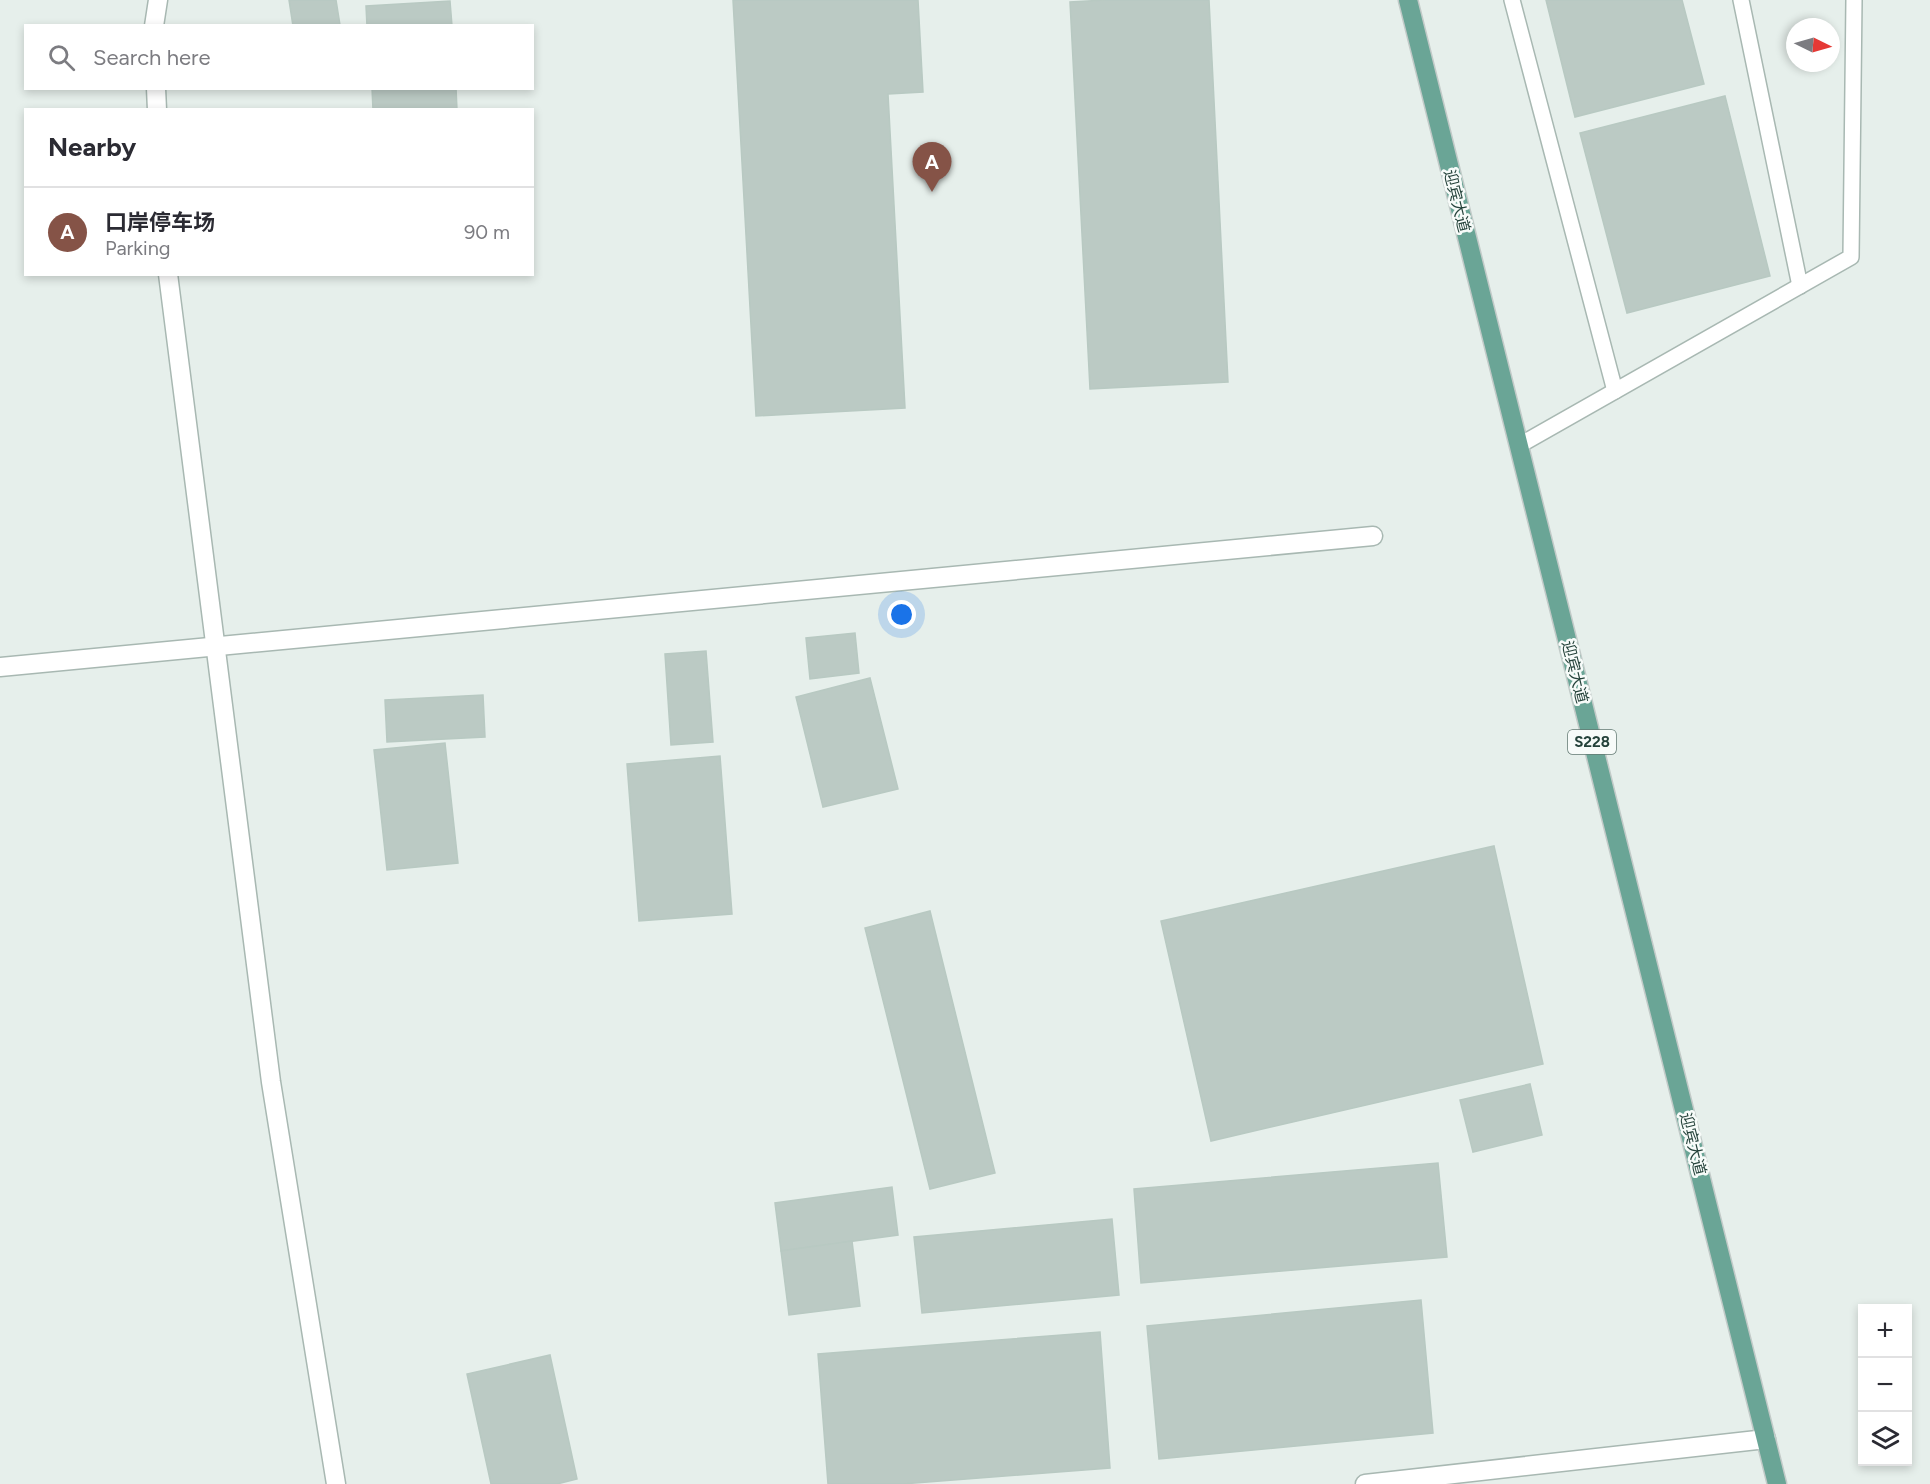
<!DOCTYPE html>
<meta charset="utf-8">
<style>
:root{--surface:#fff;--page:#f7f7f7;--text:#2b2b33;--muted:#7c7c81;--line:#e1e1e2;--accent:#855347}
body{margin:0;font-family:Figtree,"Noto Sans SC",sans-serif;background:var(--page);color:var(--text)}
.controls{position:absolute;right:18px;bottom:18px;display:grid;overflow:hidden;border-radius:0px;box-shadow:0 3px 9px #0003}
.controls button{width:54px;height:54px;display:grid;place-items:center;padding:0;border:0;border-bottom:2px solid var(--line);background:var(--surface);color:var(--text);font:30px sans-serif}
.compass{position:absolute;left:1786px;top:18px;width:54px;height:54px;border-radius:50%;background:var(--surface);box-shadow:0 3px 9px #0003;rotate:95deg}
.you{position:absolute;left:902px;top:615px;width:21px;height:21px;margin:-15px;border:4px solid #fff;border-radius:50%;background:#1a73e8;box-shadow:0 0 0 9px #1a73e833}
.badge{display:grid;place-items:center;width:39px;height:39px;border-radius:50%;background:var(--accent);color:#fff;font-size:20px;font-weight:700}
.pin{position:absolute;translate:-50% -50px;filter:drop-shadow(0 2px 3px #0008)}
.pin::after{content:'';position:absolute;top:32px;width:21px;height:18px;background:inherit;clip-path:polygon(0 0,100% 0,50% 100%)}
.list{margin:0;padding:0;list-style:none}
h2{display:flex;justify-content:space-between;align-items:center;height:78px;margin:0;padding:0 24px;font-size:26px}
h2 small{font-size:20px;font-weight:400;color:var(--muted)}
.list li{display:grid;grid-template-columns:39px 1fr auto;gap:18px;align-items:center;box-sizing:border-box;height:90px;padding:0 24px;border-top:2px solid var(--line)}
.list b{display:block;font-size:22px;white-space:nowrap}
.list p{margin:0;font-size:20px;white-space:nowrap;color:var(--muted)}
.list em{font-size:20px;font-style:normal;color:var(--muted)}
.icon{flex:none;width:33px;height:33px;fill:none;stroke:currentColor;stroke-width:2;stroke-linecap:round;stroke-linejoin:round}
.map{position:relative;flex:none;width:1930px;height:1484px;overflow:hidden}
.search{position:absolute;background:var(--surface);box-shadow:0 3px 9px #0003;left:24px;top:24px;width:510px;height:66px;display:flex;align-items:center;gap:15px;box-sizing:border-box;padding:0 21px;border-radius:0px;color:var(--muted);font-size:22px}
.panel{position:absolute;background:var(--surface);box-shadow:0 3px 9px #0003;left:24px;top:108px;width:510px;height:168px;border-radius:0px}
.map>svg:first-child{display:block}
</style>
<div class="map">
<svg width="1930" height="1484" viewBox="0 0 1930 1484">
<rect width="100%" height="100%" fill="#e6efeb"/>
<g fill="#bbcac4" stroke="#b8c9c2" stroke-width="1.5">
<path d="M289,0H336L340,25L293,26Z"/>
<path d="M733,0H918L923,92L888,94L905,408L756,416Z"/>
<path d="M1105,0H1209L1228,382L1090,389L1070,2Z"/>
<path d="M1546,0H1682L1704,84L1575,117Z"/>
<path d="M450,1L452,26H367L366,6Z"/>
<path d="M372,88H456L457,110H373Z"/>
<path d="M1725,96L1770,276L1627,313L1580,133Z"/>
<path d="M855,633L859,673L810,679L806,638Z"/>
<path d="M706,651L713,742L671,745L665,654Z"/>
<path d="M870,678L898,789L823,807L796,697Z"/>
<path d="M483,695L485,737L387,742L385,700Z"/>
<path d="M445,743L458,863L387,870L374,750Z"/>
<path d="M720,756L732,914L639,921L627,764Z"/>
<path d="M1494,846L1543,1064L1211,1141L1161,921Z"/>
<path d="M930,911L995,1173L930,1189L865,928Z"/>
<path d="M1530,1084L1542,1135L1473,1152L1460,1100Z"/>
<path d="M1438,1163L1447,1257L1141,1283L1134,1189Z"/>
<path d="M892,1187L898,1235L781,1251L775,1203Z"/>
<path d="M1112,1219L1119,1295L922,1313L914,1237Z"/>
<path d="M852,1241L860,1306L789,1315L781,1251Z"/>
<path d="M1421,1300L1433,1433L1159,1459L1147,1326Z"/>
<path d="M1100,1332L1110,1468L902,1484H828L818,1354Z"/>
<path d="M550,1355L577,1479L557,1484H491L467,1374Z"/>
</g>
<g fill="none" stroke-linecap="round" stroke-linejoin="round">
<defs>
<g id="service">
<path d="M1512,0L1615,391"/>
<path d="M1741,0L1800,286"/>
<path d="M1518,446L1851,257L1854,0"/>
</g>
<g id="minor">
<path d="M0,667L1373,536"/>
<path d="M1365,1484L1766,1439"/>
</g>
<g id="tertiary">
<path d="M154,26L158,0"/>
<path d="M156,88L157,110"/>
<path d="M168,274L271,1082L336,1484"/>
</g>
<path id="primary" d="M1408,0L1777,1484"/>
</defs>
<use href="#service" stroke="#a8b8b2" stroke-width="18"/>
<use href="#minor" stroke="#a8b8b2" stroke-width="21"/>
<use href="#tertiary" stroke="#a8b8b2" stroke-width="21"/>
<use href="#primary" stroke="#c2cac8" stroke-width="21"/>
<use href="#service" stroke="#fff" stroke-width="15"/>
<use href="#minor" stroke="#fff" stroke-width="18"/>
<use href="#tertiary" stroke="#fff" stroke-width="18"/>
<use href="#primary" stroke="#6aa596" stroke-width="18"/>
</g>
<g text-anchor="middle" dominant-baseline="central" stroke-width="5" stroke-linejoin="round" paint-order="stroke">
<rect fill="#f7fbf9" stroke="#637a73" stroke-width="1.5" x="1568" y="730" width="48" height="24" rx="4.5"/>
<g font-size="15" font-weight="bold" fill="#24423a">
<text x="1592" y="742">S228</text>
</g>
<g font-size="16" fill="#24423a" stroke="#f7fbf9">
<text transform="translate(1457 201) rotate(76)">迎宾大道</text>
<text transform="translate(1575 672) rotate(76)">迎宾大道</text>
<text transform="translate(1693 1144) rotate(76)">迎宾大道</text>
</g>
</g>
</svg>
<div class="controls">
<button>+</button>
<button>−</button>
<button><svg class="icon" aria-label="layers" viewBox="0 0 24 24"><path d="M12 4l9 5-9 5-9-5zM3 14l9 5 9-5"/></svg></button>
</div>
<svg class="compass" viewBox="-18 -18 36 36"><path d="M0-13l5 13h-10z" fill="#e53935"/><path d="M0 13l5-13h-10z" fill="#7c7c81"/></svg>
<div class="you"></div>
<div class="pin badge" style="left:932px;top:192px">A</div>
<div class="search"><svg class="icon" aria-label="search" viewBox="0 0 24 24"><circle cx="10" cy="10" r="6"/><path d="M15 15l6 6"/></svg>Search here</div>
<section class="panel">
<h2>Nearby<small></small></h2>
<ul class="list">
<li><span class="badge">A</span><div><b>口岸停车场</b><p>Parking</p></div><em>90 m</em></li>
</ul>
</section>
</div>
